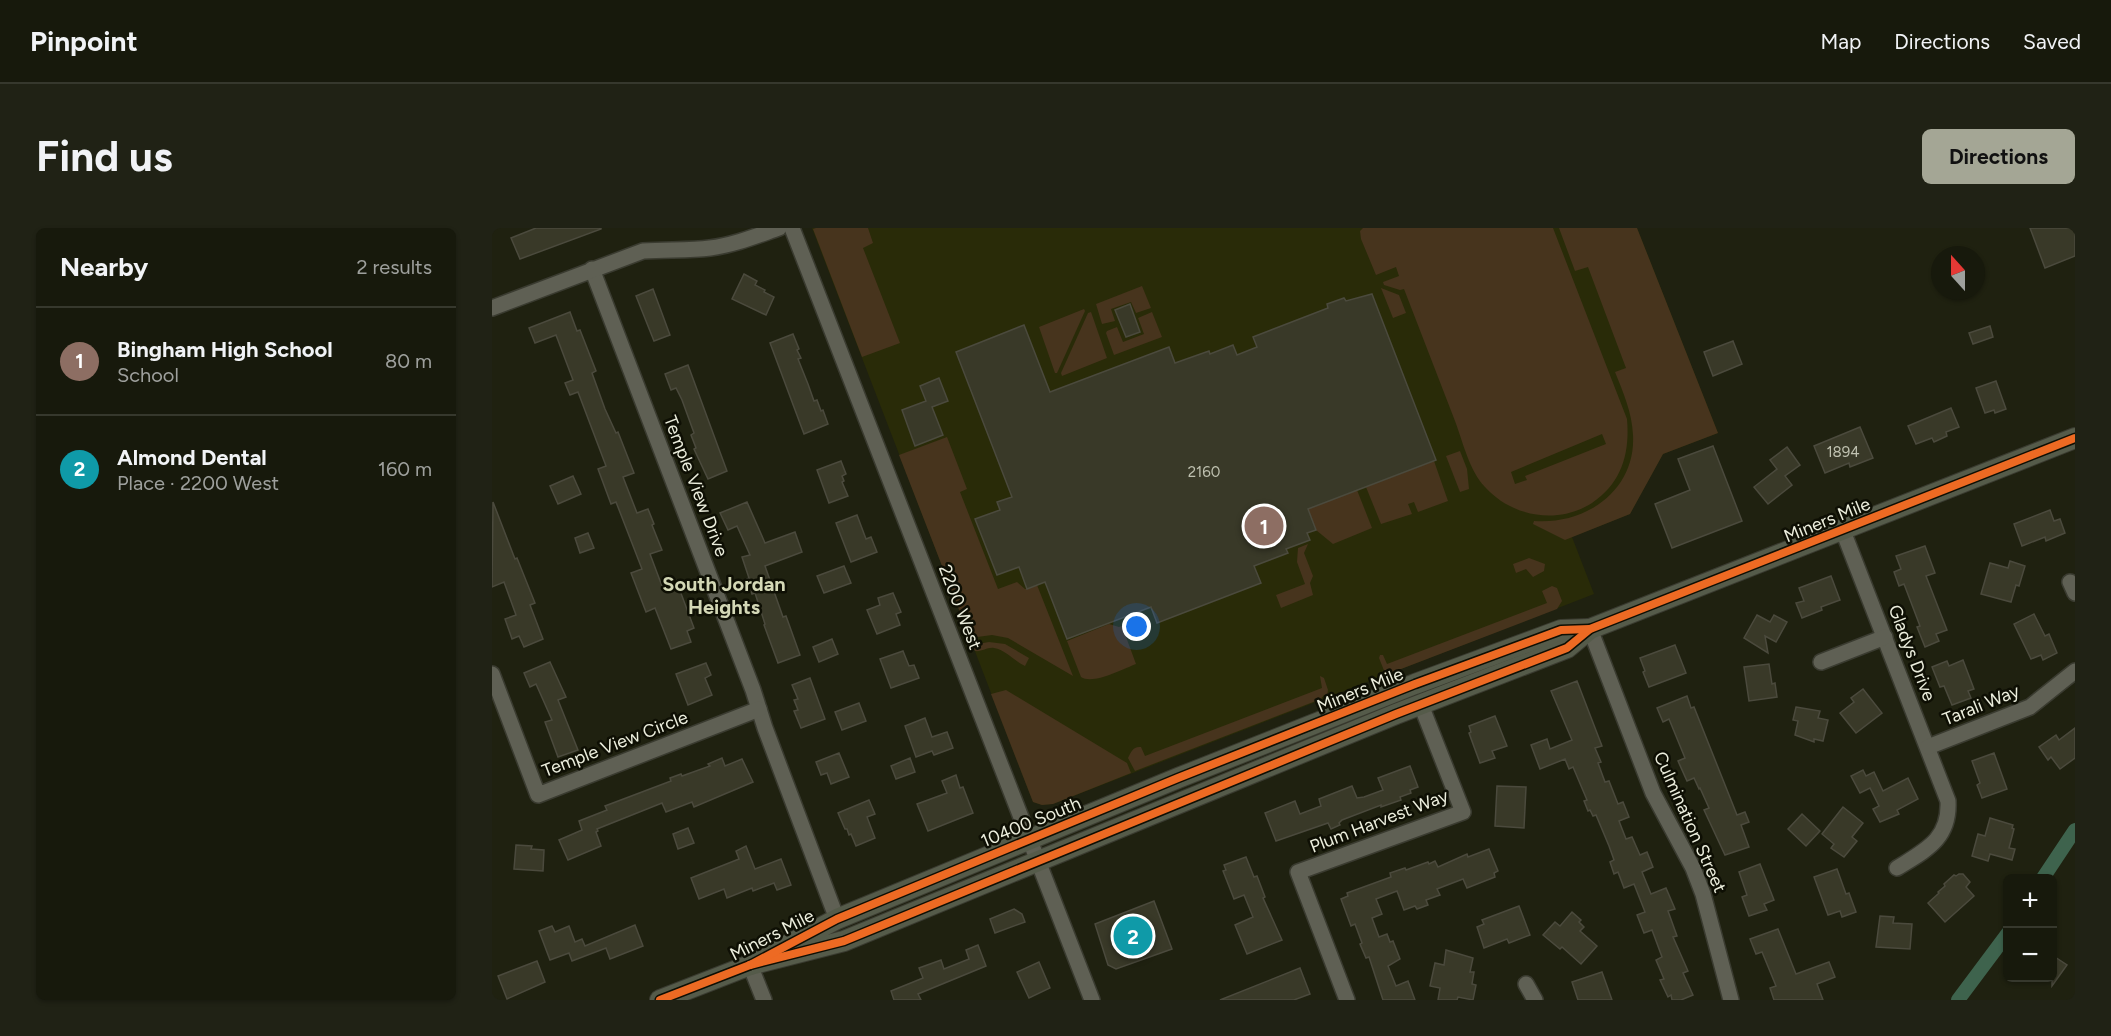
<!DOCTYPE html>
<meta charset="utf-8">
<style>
:root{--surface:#17190c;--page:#202215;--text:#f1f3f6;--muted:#9ea09d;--line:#36382d;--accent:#a4a695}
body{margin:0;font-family:Figtree,sans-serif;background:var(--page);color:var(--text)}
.controls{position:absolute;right:18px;bottom:18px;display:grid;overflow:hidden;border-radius:9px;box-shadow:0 2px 4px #0004}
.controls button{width:54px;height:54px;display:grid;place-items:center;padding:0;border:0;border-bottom:2px solid var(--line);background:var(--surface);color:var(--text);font:30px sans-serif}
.compass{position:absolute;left:1439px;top:18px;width:54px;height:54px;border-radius:50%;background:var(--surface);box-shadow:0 2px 4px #0004;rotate:339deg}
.you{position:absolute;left:645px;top:399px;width:21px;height:21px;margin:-15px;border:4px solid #fff;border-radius:50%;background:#1a73e8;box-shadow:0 0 0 9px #1a73e833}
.badge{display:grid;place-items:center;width:39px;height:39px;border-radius:50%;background:var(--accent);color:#fff;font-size:20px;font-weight:700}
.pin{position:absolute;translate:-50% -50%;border:3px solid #fff;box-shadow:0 2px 6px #0006}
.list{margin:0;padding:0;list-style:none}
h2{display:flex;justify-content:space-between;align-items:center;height:78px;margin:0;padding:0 24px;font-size:26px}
h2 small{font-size:20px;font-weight:400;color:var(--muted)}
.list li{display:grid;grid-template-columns:39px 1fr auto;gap:18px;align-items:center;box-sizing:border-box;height:108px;padding:0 24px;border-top:2px solid var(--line)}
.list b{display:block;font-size:22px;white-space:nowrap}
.list p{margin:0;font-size:20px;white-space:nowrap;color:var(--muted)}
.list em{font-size:20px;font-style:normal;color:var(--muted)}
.map{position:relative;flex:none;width:1583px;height:772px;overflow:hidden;border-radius:9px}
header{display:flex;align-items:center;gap:36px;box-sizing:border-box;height:84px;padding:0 30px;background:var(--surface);border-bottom:2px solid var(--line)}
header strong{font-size:28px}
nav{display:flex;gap:33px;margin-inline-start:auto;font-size:21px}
.intro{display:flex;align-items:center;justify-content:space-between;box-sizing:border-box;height:144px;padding:0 36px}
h1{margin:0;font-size:42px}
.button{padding:15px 27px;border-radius:9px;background:var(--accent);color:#111;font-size:21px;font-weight:700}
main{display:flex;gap:36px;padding:0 36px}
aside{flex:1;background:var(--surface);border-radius:9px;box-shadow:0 2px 4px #0004}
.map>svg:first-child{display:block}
</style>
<header>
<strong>Pinpoint</strong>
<nav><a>Map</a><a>Directions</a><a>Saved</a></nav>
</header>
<div class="intro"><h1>Find us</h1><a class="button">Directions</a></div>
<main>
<aside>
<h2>Nearby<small>2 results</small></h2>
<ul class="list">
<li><span class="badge" style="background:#8d6e63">1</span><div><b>Bingham High School</b><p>School</p></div><em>80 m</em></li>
<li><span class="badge" style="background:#0f9aa8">2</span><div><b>Almond Dental</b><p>Place · 2200 West</p></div><em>160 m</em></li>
</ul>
</aside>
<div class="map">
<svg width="1583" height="772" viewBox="0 0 1583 772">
<rect width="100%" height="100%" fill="#1f2110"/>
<path fill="#292b08" d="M320,0H1145L1226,205L1171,226L1138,286L1080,309L1102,366L561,576L550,577L541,574Z"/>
<g fill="#47341d" fill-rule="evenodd">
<path d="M324,0H376L381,15L371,20L408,115L370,129L321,1Z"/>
<path d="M871,0H1061L1135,191C1138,225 1130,255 1100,275C1066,297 1020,289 993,259C977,242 971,214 963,193C946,149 929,105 912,61L908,62L892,57L891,54L907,48L904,39L884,47L869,11L868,3ZM1110,206L1114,216L1033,248L1035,252L1023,256L1019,244Z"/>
<path d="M1067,0H1145L1226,205L1171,226L1138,286L1073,312L1041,296L1042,293C1094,297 1144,262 1141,207C1140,184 1131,164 1123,144L1134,140L1096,39L1083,43Z"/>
<path d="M650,58L659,80L644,85L639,74L619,81L623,93L610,96L604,76Z"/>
<path d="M889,60L907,67L914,85L901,90Z"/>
<path d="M592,81L593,83L565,145H563L547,99Z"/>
<path d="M599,84L615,130L570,148L569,145L596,85Z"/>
<path d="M660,84L670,109L622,127L614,105L615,103L625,99L631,114L652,106L646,90Z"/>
<path d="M455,209L475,261L468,264L506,361L525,354L533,361L545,357L581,448L516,410L500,407L478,410L407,227Z"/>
<path d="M968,223L975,241L977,261L968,264L954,228Z"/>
<path d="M942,233L956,273L926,284L922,274L916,276L920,286L889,296L874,259Z"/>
<path d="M865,262L880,300L841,316L824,302L816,281Z"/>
<path d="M816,316L812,325L821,348L818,355L821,367L789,380L784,367L813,356L805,334L806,320Z"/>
<path d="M1037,330L1053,336L1052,343L1041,349L1034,341L1024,345L1021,336Z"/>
<path d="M1060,358L1065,360L1070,373L1065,381L896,446L893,445L887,430L888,427H891L895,436L1055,375L1050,363Z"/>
<path d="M617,396L627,399L630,398L644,436C631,441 601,457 589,449L575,413Z"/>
<path d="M497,414L513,416L537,430L533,438C522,433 514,422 502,420C495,419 490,424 483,423L480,417Z"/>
<path d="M828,448L832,450L836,462L835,468L832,467L829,471L643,543L636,530C639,524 641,518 649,519L653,528L830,460Z"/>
<path d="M514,462L635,535L639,545L561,576L550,577L541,574L499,466Z"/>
</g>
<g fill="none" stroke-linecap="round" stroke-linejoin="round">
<g stroke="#3e634d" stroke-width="14">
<path d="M1551,650L1583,602"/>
<path d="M1466,772L1516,705"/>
</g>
</g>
<g fill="#393928" stroke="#4b4a3d" stroke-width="1.5">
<path d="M44,0H109V1L28,31L19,10Z"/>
<path d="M1538,0H1583V28L1553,40Z"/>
<path d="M252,46L265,53L263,57L273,62L272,64L282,69L274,87L240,71Z"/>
<path d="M161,61L178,107L162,113L144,68Z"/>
<path d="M880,66L944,232L816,281L824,302L815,305L818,312L794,321L796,325L762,338L769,355L665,395L659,379L575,411L553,354L535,361L527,339L505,347L483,291L508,282L505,274L520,269L464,124L532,97L558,164L677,119L683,135L717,123L718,126L741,117L745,127L765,119L761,109L836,80L835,76L852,70L854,73Z"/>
<path d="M638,76L648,104L634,109L623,82Z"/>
<path d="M78,84L85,103L88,102L104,143L100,145L113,181L124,205L126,204L142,245L131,249L145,285L156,281L162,296L160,297L170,322L158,326L170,358L184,352L202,400L195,403L199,414L179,421L163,380L154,384L139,345L150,341L124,274L119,276L106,241L114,238L86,164L78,167L73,155L81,152L64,107L43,115L37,100Z"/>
<path d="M1498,98L1501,109L1481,116L1477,105Z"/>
<path d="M301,106L307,121L305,122L309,130L306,131L316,156L322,173L325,172L329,183L331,182L336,196L312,206L278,115Z"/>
<path d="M1241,113L1250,136L1221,148L1212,124Z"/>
<path d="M196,137L235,243L216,251L202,221L204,220L199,207L202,205L190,172L184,160L179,162L173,146Z"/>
<path d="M447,150L456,173L440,179L451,207L423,218L410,182L434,173L428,158Z"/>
<path d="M1504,153L1514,181L1503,185L1502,182L1493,185L1484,160Z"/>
<path d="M1459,180L1467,199L1454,204L1455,208L1442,214L1440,210L1424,216L1416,198Z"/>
<path d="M1368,199L1381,230L1358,239L1357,235L1333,245L1322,218Z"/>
<path d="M1221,218L1250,293L1180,320L1163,276L1198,262L1186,231Z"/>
<path d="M1295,219L1308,237L1293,248L1300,257L1276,276L1262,259L1285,241L1278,232Z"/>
<path d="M349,233L354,246L350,248L352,253L350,254L356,268L337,275L325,242Z"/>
<path d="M81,248L89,266L66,276L58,258Z"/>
<path d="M1,274L23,331L25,330L43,375L38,377L51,411L32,419L27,408L20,411L13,391L24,387L12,354L0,359Z"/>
<path d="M255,274L273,315L303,304L310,324L273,338L291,389L294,388L308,427L286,435L272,397L273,396L263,365L260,366L255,351L257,350L250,329L258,327L245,298L236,302L228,285Z"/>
<path d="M1558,282L1562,293L1568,291L1573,305L1554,313L1553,309L1530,318L1522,296Z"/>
<path d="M365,287L374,311L379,309L385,324L359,334L344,295Z"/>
<path d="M96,305L102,320L88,325L83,310Z"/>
<path d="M1433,318L1443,345L1434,348L1455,402L1444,406L1447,413L1433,419L1425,399L1428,398L1412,356L1407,358L1402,344L1409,341L1404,328Z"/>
<path d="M1518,333L1533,338L1527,358L1524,357L1519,374L1489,366L1498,335L1516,340Z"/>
<path d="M352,338L359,355L332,365L325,348Z"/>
<path d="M1339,348L1348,372L1329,379L1330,382L1310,390L1304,375L1312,373L1307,360Z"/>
<path d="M401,365L409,384L404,386L408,397L385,406L375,382L388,377L386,370Z"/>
<path d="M1542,386L1553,408L1557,406L1565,425L1551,432L1549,427L1539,431L1522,396Z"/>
<path d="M1265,387L1278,394L1282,387L1295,394L1284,414L1273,408L1276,425L1252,410Z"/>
<path d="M340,411L346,426L327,434L321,419Z"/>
<path d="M1183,417L1194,445L1157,459L1151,444L1153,443L1148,430Z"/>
<path d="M411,423L417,438L422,437L427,450L399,460L388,431Z"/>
<path d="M1471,432L1482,461L1476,463L1479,470L1460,477L1452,458L1448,459L1440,439L1455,433L1457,438Z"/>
<path d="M58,434L74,469L66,472L86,522L66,529L53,494L60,492L44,456L38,459L32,445Z"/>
<path d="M214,435L219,447L213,450L220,467L196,477L184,446Z"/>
<path d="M1277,436L1280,456L1283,455L1285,469L1257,473L1252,439Z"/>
<path d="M318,450L333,491L309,500L302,483L306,482L302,472L306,471L300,457Z"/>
<path d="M1085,453L1110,518L1103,520L1109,534L1106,535L1113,554L1117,553L1126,576L1131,574L1137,589L1127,593L1134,611L1140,609L1148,627L1155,624L1161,639L1150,644L1159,666L1174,660L1183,681L1176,683L1185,708L1181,709L1196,743L1191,745L1201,767L1189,772H1180L1179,767L1176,769L1168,752L1172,751L1164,732L1170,729L1160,702L1152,705L1145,687L1153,684L1142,656L1132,660L1126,644L1122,646L1118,634L1122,632L1117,618L1104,587L1101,588L1098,582L1096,583L1092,573L1095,572L1081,539L1077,541L1073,531L1048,541L1039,517L1055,511L1058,521L1080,512L1059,463Z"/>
<path d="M1371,461L1390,485L1364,505L1348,485L1362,474L1359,470Z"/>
<path d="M1195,468L1199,480L1202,479L1245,587L1253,584L1257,594L1249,597L1257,619L1233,627L1212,582L1217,580L1208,560L1207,561L1202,550L1195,553L1186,533L1193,530L1177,491L1171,494L1165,480Z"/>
<path d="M367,475L374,493L350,502L343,484Z"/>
<path d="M1304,479L1328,483L1326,490L1336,492L1331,513L1322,511V514L1303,507L1306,493L1301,492Z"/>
<path d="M1003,488L1015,518L1000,523L1003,530L988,535L977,505L979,504L977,498Z"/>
<path d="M433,490L440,509L455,504L461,520L442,527L440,523L424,529L413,498Z"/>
<path d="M1583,500V530L1568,541L1559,529L1556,532L1547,519L1564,507L1567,512Z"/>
<path d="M347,525L357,549L339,556L335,545L329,547L324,534Z"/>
<path d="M1502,525L1515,561L1490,570L1485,557L1488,555L1480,533Z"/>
<path d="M230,530L233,538L250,531L261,554L202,579L200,574L174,584L170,575L105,601L106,603L104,604L109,618L76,632L67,612L90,602L87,593L115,582L113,578L179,553L178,550L189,546L190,548L218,538L216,536Z"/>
<path d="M418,530L423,544L404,551L399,538Z"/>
<path d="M918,538L926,559L918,562L919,565L908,569L909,572L889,579V577L850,592L847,595L848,597L839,601L836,595L784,613L773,585L803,573L808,586L829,578L827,571L860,558L865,570L872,569L891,562L886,550Z"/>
<path d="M1371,542L1374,548L1382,544L1391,563L1416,550L1426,571L1405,582L1407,586L1388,594L1381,581L1387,578L1378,560L1368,565L1359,548Z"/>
<path d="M464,547L468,560L471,559L481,585L436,603L425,576L455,565L450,553Z"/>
<path d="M1005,558L1034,559L1032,600L1003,598Z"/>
<path d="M377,572L383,586L375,589L383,610L364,618L359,606L357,607L355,601H353L346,585Z"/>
<path d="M1351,579L1371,595L1360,609L1365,613L1352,629L1339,620L1342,616L1330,606Z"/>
<path d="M1310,586L1328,603L1314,618L1296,601Z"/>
<path d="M1498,590L1521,597L1520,600L1522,601L1517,620L1523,621L1520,632L1498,626L1496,633L1480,628L1486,606L1493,608Z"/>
<path d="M196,600L202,615L186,621L181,606Z"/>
<path d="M24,617L40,618L39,621L52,622L51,643L22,641Z"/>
<path d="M254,618L263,641L289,631L299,657L285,662L282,655L261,663L260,660L235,670L232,661L207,671L199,650L247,631L244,623Z"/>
<path d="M997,621L1006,643L1002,645L1003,649L975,660L971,651L945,661L948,667L934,672L936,677L925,681L923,678L912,682L905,663L884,671L890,686L880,690L887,709L895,706L898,714L901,713L908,731L896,738L904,758L916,753L923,772H891L877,729L874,730L868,716L870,715L863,696L859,698L849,671L856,668L855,665L899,649L898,645L913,640L914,642L936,634L937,636L943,633L946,639L975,626L976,629Z"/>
<path d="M754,629L762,649L765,648L773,669L771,670L790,712L755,726L743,697L761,689L752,667L742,671L731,643L734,642L732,637Z"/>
<path d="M1268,636L1282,672L1272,676L1275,682L1257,688L1250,669L1255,667L1247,644Z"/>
<path d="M1345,641L1354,666L1357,665L1364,684L1350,689L1348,683L1336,687L1322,649Z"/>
<path d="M1467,646H1471L1478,654L1474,659L1482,668L1453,694L1436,675L1447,665L1446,664L1453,658L1452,656L1462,647L1464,648Z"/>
<path d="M662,673L680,721L624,741L616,737L603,696Z"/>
<path d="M1027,678L1038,707L1017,715L1015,711L992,720L985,699L992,696L990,692Z"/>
<path d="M522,681L530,686L533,694L503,705L498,691Z"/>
<path d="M1080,684L1089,692L1087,694L1092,699L1088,703L1105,718L1089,736L1070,719L1068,721L1051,707L1063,694L1068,698Z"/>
<path d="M1388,688L1402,689L1401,695L1420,696L1418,721L1384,719Z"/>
<path d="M143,697L151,718L118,731L114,720L80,733L77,725L58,732L47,703L60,698L63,704L77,698L83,714L90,711L93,718Z"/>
<path d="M1286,701L1304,746L1337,734L1343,749L1325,756L1331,772H1282L1278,760L1284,758L1270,724L1264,726L1258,711Z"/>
<path d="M486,717L494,738L426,766L429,772H402L399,763L431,750L427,740L449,732L452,741L477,731L474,722Z"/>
<path d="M954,722L981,730L978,744H982L980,756L984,757L981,772L966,769L965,772H946L948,760L938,758L943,735L952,737Z"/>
<path d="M1560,727L1575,737L1560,758Z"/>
<path d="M45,733L53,754L15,771L6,748Z"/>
<path d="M547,734L558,760L537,770L525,744Z"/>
<path d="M808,740L818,766L802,772H728Z"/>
<path d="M1110,744L1120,772H1086L1080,754Z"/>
</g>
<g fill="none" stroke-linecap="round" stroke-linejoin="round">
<defs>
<g id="minor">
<path d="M300,0L600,772"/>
<path d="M100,41L261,462L273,500L345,691"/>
<path d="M0,80L151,23C173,21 196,23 218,20C242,17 264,8 287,0"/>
<path d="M1351,303L1456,573C1458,611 1434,622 1405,640"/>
<path d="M1578,354L1583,365"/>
<path d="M1098,401L1161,565L1201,640L1211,666L1239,772"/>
<path d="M1329,434L1393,409"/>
<path d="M0,446L46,567L267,481"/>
<path d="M1436,519L1538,479L1583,443"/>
<path d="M258,737L272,772"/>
<path d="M1034,756L1043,772"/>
<path d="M855,772L806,644L971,584L929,477"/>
</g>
<g id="major">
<path d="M258,737L352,713L904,486L1075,420L1098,401L1583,210"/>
<path d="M168,772L258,737L345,691L686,550L923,456L1069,402L1098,401"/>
</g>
</defs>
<use href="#minor" stroke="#3a3b30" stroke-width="18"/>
<use href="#major" stroke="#3a3b30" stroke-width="22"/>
<use href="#minor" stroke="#5f6054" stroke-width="15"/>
<use href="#major" stroke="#555b4a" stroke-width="20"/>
<defs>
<g id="cycleway">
<path d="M258,737L352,713L904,486L1075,420L1098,401L1583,210"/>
<path d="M168,772L258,737L345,691L686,550L923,456L1069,402L1098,401"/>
</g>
</defs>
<use href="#cycleway" stroke="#0e0f04" stroke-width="11"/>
<use href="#cycleway" stroke="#ed6a23" stroke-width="8"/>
</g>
<g text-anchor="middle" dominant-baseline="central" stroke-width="5" stroke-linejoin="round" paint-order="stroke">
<g font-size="15" fill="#bfc1b0">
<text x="1351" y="224">1894</text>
<text x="712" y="244">2160</text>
</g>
<g font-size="18" fill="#eceedd" stroke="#0e0f04">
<text transform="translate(204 258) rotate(69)">Temple View Drive</text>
<text transform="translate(1335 292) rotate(-22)">Miners Mile</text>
<text transform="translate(468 379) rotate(69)">2200 West</text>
<text transform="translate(1420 425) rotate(69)">Gladys Drive</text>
<text transform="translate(868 462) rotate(-22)">Miners Mile</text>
<text transform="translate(1489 477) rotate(-22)">Tarali Way</text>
<text transform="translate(123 516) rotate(-21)">Temple View Circle</text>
<text transform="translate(887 593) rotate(-21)">Plum Harvest Way</text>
<text transform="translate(539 594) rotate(-22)">10400 South</text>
<text transform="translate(1198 594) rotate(66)">Culmination Street</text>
<text transform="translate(280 707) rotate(-27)">Miners Mile</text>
</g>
<g font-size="20" font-weight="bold" fill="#d4d8b6" stroke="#0e0f04">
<text x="232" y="356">South Jordan<tspan x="232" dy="23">Heights</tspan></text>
</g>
</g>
</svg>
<div class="controls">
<button>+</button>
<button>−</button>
</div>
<svg class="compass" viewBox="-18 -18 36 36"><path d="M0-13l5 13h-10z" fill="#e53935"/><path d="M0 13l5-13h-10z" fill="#9ea09d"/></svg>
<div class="you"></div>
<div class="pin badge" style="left:772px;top:298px;background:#8d6e63">1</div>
<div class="pin badge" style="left:641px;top:708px;background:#0f9aa8">2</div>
</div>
</main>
